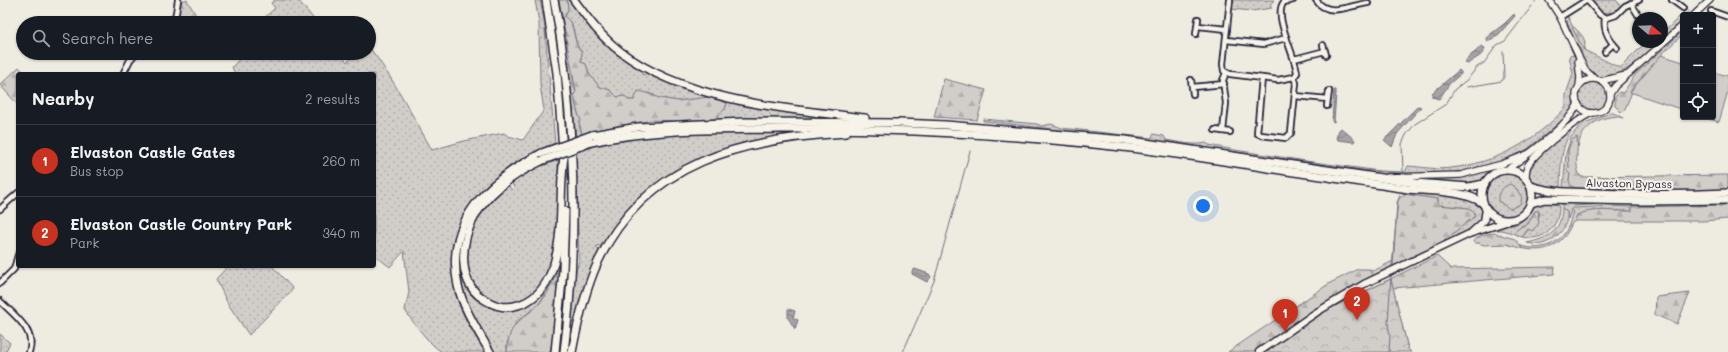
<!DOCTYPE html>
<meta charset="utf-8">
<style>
:root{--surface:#171b24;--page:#20242c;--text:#f1f3f6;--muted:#9ea1a6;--line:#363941;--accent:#c8321e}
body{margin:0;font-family:Mali,sans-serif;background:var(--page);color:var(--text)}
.controls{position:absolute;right:12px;top:12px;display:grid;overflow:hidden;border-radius:4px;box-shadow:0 1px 3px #0004}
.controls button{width:36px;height:36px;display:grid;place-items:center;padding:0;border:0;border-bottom:1px solid var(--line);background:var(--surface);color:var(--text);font:20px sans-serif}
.compass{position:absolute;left:1632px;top:12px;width:36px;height:36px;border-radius:50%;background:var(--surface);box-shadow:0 1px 3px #0004;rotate:109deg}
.you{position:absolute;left:1203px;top:206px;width:14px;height:14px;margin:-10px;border:3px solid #fff;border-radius:50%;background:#1a73e8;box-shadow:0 0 0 6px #1a73e833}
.badge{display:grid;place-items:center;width:26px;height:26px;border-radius:50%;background:var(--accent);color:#fff;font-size:13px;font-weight:700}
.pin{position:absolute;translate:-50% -33px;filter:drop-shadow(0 1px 2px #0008)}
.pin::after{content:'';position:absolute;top:21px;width:14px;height:12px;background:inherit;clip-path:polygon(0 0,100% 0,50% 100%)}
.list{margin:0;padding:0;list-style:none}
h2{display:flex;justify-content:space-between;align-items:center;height:52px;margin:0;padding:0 16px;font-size:17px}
h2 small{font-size:13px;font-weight:400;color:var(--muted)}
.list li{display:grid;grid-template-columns:26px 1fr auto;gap:12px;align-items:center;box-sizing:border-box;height:72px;padding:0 16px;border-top:1px solid var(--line)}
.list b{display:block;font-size:15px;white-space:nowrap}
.list p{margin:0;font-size:13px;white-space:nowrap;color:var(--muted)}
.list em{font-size:13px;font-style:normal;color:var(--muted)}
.icon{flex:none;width:22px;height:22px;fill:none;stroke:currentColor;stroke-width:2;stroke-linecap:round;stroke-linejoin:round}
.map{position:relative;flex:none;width:1728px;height:352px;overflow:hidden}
.search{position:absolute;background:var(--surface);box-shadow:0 1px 3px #0004;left:16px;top:16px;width:360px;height:44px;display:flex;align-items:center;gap:10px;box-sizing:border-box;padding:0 14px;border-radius:22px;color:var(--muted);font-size:15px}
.panel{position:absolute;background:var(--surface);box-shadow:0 1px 3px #0004;left:16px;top:72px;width:360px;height:196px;border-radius:4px}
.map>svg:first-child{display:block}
</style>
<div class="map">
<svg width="1728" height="352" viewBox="0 0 1728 352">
<defs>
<pattern id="grass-dots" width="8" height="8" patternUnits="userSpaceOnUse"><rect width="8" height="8" fill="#d1cdc9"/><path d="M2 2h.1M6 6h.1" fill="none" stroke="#b3b0ae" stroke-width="1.8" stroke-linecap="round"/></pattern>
<pattern id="forest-firs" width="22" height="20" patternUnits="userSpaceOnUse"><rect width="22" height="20" fill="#d1cdc9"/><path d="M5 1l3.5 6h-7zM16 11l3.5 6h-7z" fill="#b3b0ae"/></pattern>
<pattern id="park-crowns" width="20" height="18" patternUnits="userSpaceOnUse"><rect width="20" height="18" fill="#d1cdc9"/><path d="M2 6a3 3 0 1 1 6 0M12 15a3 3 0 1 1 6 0" fill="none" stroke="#b3b0ae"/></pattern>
<pattern id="water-waves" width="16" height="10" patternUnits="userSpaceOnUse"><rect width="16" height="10" fill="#a6a3a6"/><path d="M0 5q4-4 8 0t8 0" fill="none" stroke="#878488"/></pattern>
</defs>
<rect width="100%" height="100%" fill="#eeebe1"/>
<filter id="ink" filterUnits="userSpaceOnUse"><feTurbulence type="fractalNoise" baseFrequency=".025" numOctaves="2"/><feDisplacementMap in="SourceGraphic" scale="8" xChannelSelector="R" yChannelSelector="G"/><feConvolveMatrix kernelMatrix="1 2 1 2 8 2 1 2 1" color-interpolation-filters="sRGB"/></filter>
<g filter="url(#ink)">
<g fill="url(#grass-dots)" stroke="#7a7882">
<path d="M275,0H298L317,23H263L261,21L275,8L271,3Z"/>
<path d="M535,0H540L544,20L555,143C503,164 450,202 452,265C452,278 454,291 459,304C465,321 475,336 485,352C472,352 456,352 443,352C434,350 410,319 405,310L409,292L404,251L390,267L374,255V74H235L232,67L245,53H340L347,62L357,53H369V47C394,79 412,115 432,150L464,141L504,133L508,136L523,140L544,110L540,85L539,23Z"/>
<path d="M567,0H571L581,13L643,69L642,74L644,75L647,72L677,85L839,119H714L725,109L727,103L686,100L678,101L659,98L649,93L636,95L634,100H628L625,96L617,97L610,90L600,87L589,74L586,64L581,62L572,24L565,17L568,9Z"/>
<path d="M1233,0H1274L1270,5L1272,8L1252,11L1232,9Z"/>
<path d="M1591,0H1616L1621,6L1613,12L1603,13L1597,8Z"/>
<path d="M1687,9L1689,12L1687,15H1683V22L1662,41V34Z"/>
<path d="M1568,17L1584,50L1620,68L1646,42H1661C1647,54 1611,89 1592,74C1585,69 1583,61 1580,53L1582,52L1580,48H1578L1567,23Z"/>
<path d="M1575,55L1578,65L1579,81L1574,92L1573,107L1567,116L1529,148L1512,158L1467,172L1447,175L1405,174L1362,170L1165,142L983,121V119L1037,124L1042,126L1051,124L1062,128L1152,138L1153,134L1164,136L1166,140C1177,142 1196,146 1206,143L1209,145L1235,150L1313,162L1380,171L1405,172L1408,166C1422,167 1438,170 1451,168C1496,163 1536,141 1566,107V94L1573,74L1569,56Z"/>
<path d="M568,60C576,68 570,83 576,92L574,94L577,110L581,121L579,126L582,134L576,138Z"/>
<circle cx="1593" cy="96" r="14"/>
<path d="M1611,112L1623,118C1609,113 1590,122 1582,135C1580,138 1579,143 1578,147L1577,138L1568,150L1570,174L1569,181L1576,188L1633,189L1671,193L1599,191L1563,188L1566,153L1571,137L1581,124L1598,118Z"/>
<path d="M1574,127C1560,146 1561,165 1560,188L1535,184L1529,175C1532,157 1561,138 1574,127Z"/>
<path d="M821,131L747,143L719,151L687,165L677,171L620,221L602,246H597L596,248L600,251C584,281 577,314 569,347H568L575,275L579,261L575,152L591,148L590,145L605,141L676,133Z"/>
<path d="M558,160C558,192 562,249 547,277C529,309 487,314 470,279C461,261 467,236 476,220C483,206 495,196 505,185L509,186L512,190L514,188L511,181L541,164L543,166Z"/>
<path d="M1517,160L1512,163L1495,169L1482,180L1473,183L1425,181V179L1461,177Z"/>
<circle cx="1507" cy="195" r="22"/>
<path d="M1401,192L1460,197L1472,200L1483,210L1482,219L1474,227L1437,246L1475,216L1469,208L1438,205V199L1404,194Z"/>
<path d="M1541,202L1551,203L1552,204L1559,205C1560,227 1544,242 1522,237L1538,219L1540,213L1535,211L1528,224L1523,225L1513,233L1501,230H1488L1508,224L1510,226C1514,224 1519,224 1522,221C1529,215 1532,206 1541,202Z"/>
<path d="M1569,203L1605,204L1575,206L1572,208L1568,219L1567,212L1562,208V204Z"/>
<path d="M1611,206L1632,207V211C1614,212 1595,207 1577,215L1575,221L1572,223C1563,246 1544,254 1521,248V246C1537,251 1557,246 1566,231C1570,224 1571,217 1573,210L1575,208Z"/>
<path d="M561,241L560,272L538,305L516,322L507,343V352H494C475,321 457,291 460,253L462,274L465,282L475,297L481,301L499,308L538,297Z"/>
<path d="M1393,261L1392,267L1373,277L1369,269L1373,271Z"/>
<path d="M228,266H272L293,289L249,335L228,304L216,279Z"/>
</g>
<g fill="url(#forest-firs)" stroke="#7a7882">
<path d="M182,0H187L197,17L188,23H176Z"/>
<path d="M559,0H567L568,9L565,17C577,24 571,42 582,52L581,62L586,64L589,74L600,87L610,90L617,97L625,96L628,100H634L638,91L644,92L659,98L678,101L709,97L727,103L725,109L714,119L676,121L652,120L601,129L582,134L579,122L581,121L577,110L574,94L576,92Z"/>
<path d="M1574,27C1582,35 1587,39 1584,50L1572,28Z"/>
<path d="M1683,31V34L1661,55L1630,91L1632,92L1624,111L1621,112L1615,106V97L1619,92L1623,93L1635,75Z"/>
<path d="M19,67L26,74H18V105L0,85Z"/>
<path d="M944,79L986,90L977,120L934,117Z"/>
<path d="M1577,137C1579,150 1573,166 1581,177L1728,175V191L1671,193L1633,189L1576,188L1571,186L1569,181L1570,174L1566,170L1569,168L1568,150L1572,140Z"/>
<path d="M1510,184L1516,188L1522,198L1520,204L1510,209L1498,201C1497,193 1502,187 1510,184Z"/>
<path d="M1404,194L1438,199V205L1469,208L1474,212L1475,216L1437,246L1392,267L1398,200Z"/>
<path d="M1728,205V219L1703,221H1575L1577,215C1595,207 1614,212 1632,211V207Z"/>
<path d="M1562,208L1567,212C1569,226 1557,240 1542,244C1538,245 1532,244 1527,243C1548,238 1561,233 1562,208Z"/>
<path d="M1535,211H1539L1538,219L1539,223L1532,231L1528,229L1522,237L1513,233L1523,225L1528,224Z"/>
<path d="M1494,233L1515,239L1521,246V248L1506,244L1484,245L1478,243H1474L1473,241C1479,236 1486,234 1494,233Z"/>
<path d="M1437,256L1451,269L1555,267L1554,274L1393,288L1408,349L1411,352L1329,309Z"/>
<path d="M1358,269H1369L1373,277L1315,309L1253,352H1228L1330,283Z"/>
<path d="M560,272L554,331L550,352H507C509,322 519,323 538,305C547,296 552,284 557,273Z"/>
<path d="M1690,293L1677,324L1655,315L1656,297Z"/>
</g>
<g fill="url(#park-crowns)" stroke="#7a7882">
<path d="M1391,279L1408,349L1411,352H1267L1296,330L1329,309Z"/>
<path d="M0,334L10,343L5,352H0Z"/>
</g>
<g fill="#d1cdc9" stroke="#7a7882">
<path d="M1661,55L1683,62V110L1630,92Z"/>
<path d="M1713,72L1728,76V91L1719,122L1703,117H1713Z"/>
</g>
<g fill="url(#water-waves)" stroke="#716f7b">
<path d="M1514,14L1515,16L1499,34L1488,42L1487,39L1488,36L1504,24Z"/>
<path d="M1481,46L1485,48C1483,57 1474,58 1468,64L1465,63C1467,56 1476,53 1481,46Z"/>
<path d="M1459,70L1461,72V74L1450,83L1439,99L1432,97V93Z"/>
<path d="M1334,90H1336V93L1334,122L1332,121Z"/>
<path d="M1418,106L1421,107L1397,134L1392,147L1384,140Z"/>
<path d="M1341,128L1355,140L1354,142L1338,140L1336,138L1339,130Z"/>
<path d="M915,269L929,274L931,277L927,282L912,274V271Z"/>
<path d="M788,309L795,311L793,318L798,320L795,329L788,318Z"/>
</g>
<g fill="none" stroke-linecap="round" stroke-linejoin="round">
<g stroke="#716f7b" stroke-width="1">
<path d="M1535,2L1536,0"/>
<path d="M1467,87L1502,81L1504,77L1503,51"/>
<path d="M1403,171L1402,144L1406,135L1415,124L1446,104L1455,89L1468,79L1477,67L1484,63L1497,45L1505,41L1532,6"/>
<path d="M1393,265L1397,203L1400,195"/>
<path d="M903,352L934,281L970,151"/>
<path d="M1389,352L1390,336L1388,323L1391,276"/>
</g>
<defs>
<g id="minor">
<path d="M1230,0L1223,64L1224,71L1230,74L1278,80L1294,77L1297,73C1296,56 1272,15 1284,2L1293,0"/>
<path d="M1316,0C1328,18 1351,5 1368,3"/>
<path d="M1587,0L1600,15L1607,18L1616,15L1625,6L1639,0"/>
<path d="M1672,0L1683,8"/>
<path d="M1631,3L1640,18"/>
<path d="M1711,11L1728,17"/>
<path d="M1560,17L1587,0"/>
<path d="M1605,18C1603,30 1608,39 1617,48"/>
<path d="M173,23L176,13L178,0"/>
<path d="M1198,26L1227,29"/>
<path d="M1196,34L1198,19"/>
<path d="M1226,40L1264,44L1286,38"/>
<path d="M1323,45L1326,55"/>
<path d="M1605,52L1613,44"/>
<path d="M1294,59L1325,51"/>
<path d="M123,74L130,60L136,53"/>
<path d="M1262,78L1257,133L1261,135L1286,138L1291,133L1296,83L1294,77"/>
<path d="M1191,80L1193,94"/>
<path d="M1193,87L1224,84"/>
<path d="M1295,96L1328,99"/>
<path d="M1327,106L1329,91"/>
<path d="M1215,130L1230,132"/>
<path d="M1223,131L1226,103L1223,80L1226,73"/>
<path d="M0,209L18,193"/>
<path d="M0,283L14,269L18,255"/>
<path d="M0,301C13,314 37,331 29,352"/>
</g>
<g id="tertiary">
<path d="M1549,0L1560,17L1585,70L1595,79"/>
<path d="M1694,15L1710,0"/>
<path d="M1578,61L1580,78L1579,86"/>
<circle cx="1593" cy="96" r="17"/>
<path d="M1601,81L1626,75"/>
<path d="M1610,94L1615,86L1683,25"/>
<path d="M1507,170C1528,154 1566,128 1578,104"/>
<path d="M1388,177L1461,175L1502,164L1530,153"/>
<path d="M1526,178C1526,174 1526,169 1528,165C1536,152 1577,119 1592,113"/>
</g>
<g id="secondary">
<path d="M1472,232L1484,221L1486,209"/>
<path d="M1259,352L1317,312L1364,284L1469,234L1509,221"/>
</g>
<g id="trunk">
<path d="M546,0L557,73L563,150"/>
<path d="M554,0C560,30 564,60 567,91C576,178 575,265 564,352"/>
<path d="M574,0C588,19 602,38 621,52C685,101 787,109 865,118"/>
<path d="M592,135L638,127L744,122L899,123L946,125L1125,140L1415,183L1469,187L1484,184"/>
<path d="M591,142C653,128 716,130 780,129C893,128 1010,134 1122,147C1196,155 1268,169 1341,179C1364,182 1386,186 1408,189C1431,191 1464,190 1483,203"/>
<path d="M541,161C516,173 491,190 476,214C460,241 455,286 489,302C498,307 509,308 518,305C532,301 543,290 549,277C566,240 558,196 564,157"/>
<circle cx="1507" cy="195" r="25"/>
<path d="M1531,186C1552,193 1573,192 1595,193C1639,195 1684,195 1728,193"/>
<path d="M1531,203L1545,199L1642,201L1728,200"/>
<path d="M490,352C478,331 464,310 458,286C444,220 489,180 542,153"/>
<path d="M555,352L563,270L565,211"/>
<path d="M572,352C578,321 585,290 598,262C645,161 745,138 846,133"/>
</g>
</defs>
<use href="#minor" stroke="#22223b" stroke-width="8"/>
<use href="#tertiary" stroke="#22223b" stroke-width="8"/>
<use href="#secondary" stroke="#22223b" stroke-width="9"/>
<use href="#trunk" stroke="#22223b" stroke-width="10"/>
<use href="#minor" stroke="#f7f3e8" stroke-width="4.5"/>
<use href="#tertiary" stroke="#f7f3e8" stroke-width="5.5"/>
<use href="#secondary" stroke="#f7f3e8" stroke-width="6"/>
<use href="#trunk" stroke="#f7f3e8" stroke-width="7"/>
<defs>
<g id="trunk-bridge">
<path d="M542,153L592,135"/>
<path d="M541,161L591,142"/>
</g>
</defs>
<use href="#trunk-bridge" stroke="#22223b" stroke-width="10" stroke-linecap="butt"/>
<use href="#trunk-bridge" stroke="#f7f3e8" stroke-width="7"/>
</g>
</g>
<g text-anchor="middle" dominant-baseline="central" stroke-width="4" stroke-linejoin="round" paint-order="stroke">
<g font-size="11" fill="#22223b" stroke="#f7f3e8">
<text transform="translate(1629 183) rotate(1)">Alvaston Bypass</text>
</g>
</g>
</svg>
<div class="controls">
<button>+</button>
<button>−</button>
<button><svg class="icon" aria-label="locate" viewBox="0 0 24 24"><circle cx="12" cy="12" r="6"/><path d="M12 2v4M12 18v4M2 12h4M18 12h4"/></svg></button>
</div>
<svg class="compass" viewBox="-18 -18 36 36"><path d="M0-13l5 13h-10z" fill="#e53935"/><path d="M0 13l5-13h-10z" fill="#9ea1a6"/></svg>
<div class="you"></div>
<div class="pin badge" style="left:1285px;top:332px">1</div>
<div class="pin badge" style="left:1357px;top:320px">2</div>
<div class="search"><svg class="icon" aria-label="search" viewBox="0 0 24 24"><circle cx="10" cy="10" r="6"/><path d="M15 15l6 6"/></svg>Search here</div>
<section class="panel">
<h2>Nearby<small>2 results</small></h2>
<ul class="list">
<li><span class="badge">1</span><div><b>Elvaston Castle Gates</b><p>Bus stop</p></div><em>260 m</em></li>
<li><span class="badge">2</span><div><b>Elvaston Castle Country Park</b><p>Park</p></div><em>340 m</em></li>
</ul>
</section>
</div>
